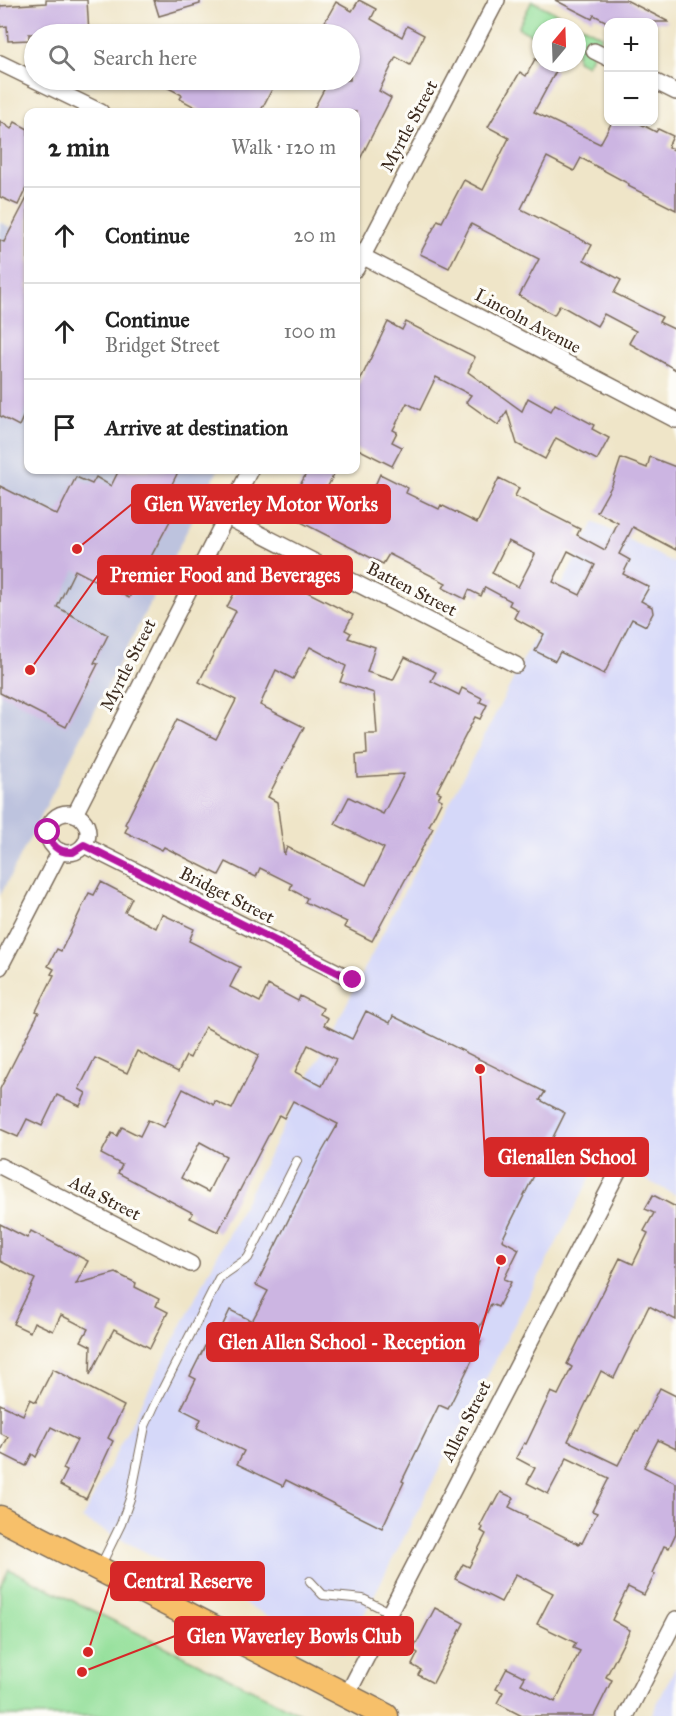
<!DOCTYPE html>
<meta charset="utf-8">
<style>
:root{--surface:#fff;--page:#f6f6f6;--text:#222;--muted:#767676;--line:#e0e0e0}
body{margin:0;font-family:"IM FELL Great Primer",serif;background:var(--page);color:var(--text)}
.controls{position:absolute;right:18px;top:18px;display:grid;overflow:hidden;border-radius:12px;box-shadow:0 2px 4px #0004}
.controls button{width:54px;height:54px;display:grid;place-items:center;padding:0;border:0;border-bottom:2px solid var(--line);background:var(--surface);color:var(--text);font:30px sans-serif}
.compass{position:absolute;left:532px;top:18px;width:54px;height:54px;border-radius:50%;background:var(--surface);box-shadow:0 2px 4px #0004;rotate:19deg}
.stop{position:absolute;width:18px;height:18px;margin:-14px;border:4px solid #b5179e;border-radius:50%;background:#fff}
.stop.end{background:#b5179e;border-color:#fff;box-shadow:0 2px 6px #0008}
.list{margin:0;padding:0;list-style:none}
h2{display:flex;justify-content:space-between;align-items:center;height:78px;margin:0;padding:0 24px;font-size:26px}
h2 small{font-size:20px;font-weight:400;color:var(--muted)}
.list li{display:grid;grid-template-columns:39px 1fr auto;gap:18px;align-items:center;box-sizing:border-box;height:96px;padding:0 24px;border-top:2px solid var(--line)}
.list b{display:block;font-size:22px;white-space:nowrap}
.list p{margin:0;font-size:20px;white-space:nowrap;color:var(--muted)}
.list em{font-size:20px;font-style:normal;color:var(--muted)}
.icon{flex:none;width:33px;height:33px;fill:none;stroke:currentColor;stroke-width:2;stroke-linecap:round;stroke-linejoin:round}
.map{position:relative;flex:none;width:676px;height:1716px;overflow:hidden}
.search{position:absolute;background:var(--surface);box-shadow:0 2px 4px #0004;left:24px;top:24px;width:336px;height:66px;display:flex;align-items:center;gap:15px;box-sizing:border-box;padding:0 21px;border-radius:33px;color:var(--muted);font-size:22px}
.panel{position:absolute;background:var(--surface);box-shadow:0 2px 4px #0004;left:24px;top:108px;width:336px;height:366px;border-radius:12px}
.map>svg:first-child{display:block}
</style>
<div class="map">
<svg width="676" height="1716" viewBox="0 0 676 1716">
<rect width="100%" height="100%" fill="#fdfcf7"/>
<filter id="ink" filterUnits="userSpaceOnUse"><feTurbulence type="fractalNoise" baseFrequency=".0167" numOctaves="2"/><feDisplacementMap in="SourceGraphic" scale="12" xChannelSelector="R" yChannelSelector="G"/><feConvolveMatrix kernelMatrix="1 2 1 2 8 2 1 2 1" color-interpolation-filters="sRGB"/></filter>
<filter id="wash" filterUnits="userSpaceOnUse"><feTurbulence type="fractalNoise" baseFrequency=".008" numOctaves="4" result="noise"/><feDisplacementMap in="SourceGraphic" scale="24" xChannelSelector="R" yChannelSelector="G"/><feGaussianBlur stdDeviation="1.35" result="paint"/><feColorMatrix in="noise" values="0 0 0 0 0 0 0 0 0 0 0 0 0 0 0 0 0 1.4 0 .05"/><feComposite in="paint" operator="in"/></filter>
<g filter="url(#wash)">
<rect width="100%" height="100%" fill="#efe5c8"/>
<g fill="#d5d8f9">
<path d="M594,522L676,564V1195L601,1157L343,1655L82,1519Z"/>
<path d="M676,1666V1716H651Z"/>
</g>
<path fill="#bdc3de" d="M0,222L28,236V470H218L0,896Z"/>
<g fill="#95e09b" stroke="#68855c" stroke-width="1.5">
<path d="M532,1L602,36L587,65L577,60V27H541V40L518,28Z"/>
<path d="M9,1569L305,1716H0V1588Z"/>
</g>
<g id="blocks">
<g fill="#ccb5e2" fill-rule="evenodd">
<path d="M46,0H87L89,34H29V40L8,41L7,26L0,27V6L46,3Z"/>
<path d="M154,0H200V4L159,16Z"/>
<path d="M359,0L376,9L371,19L402,37L407,26L424,35L410,65L396,57L379,91L391,98L356,167V112H312L329,80H350V34H318L336,2L352,11Z"/>
<path d="M555,0H626L669,22H607L594,15L592,19Z"/>
<path d="M535,59L556,71L534,112L600,144L612,122H637L656,132L658,129L673,136L668,147L676,151V210L628,186L629,184L581,158L574,171L547,157L521,209L592,245L584,260L621,280L614,293L662,317L659,322L676,330V370L629,343L636,331L604,314L597,326L560,305L554,315L519,296L539,259L471,224L449,268L420,254L438,220L442,222L464,180L483,190L509,138L488,127L520,72L526,76Z"/>
<path d="M153,80H277L260,112H204L180,99L182,95Z"/>
<path d="M0,121L11,129L15,122L28,129V184L18,205L0,197Z"/>
<path d="M28,196V406L19,426L0,416V240L4,242Z"/>
<path d="M388,322L402,330L406,322L475,357L468,372L522,411L528,398L551,411L555,404L594,425L592,429L609,438L597,460L556,438L545,459L517,444L507,411L498,425L466,402L471,395L436,377L420,410L407,403L393,430L397,432L392,442L402,447L392,466L356,448V389Z"/>
<path d="M650,457L676,467V550L633,527L619,554L630,560L623,574L649,587L641,601L652,607L653,613L646,626L632,619L604,674L560,652L555,661L535,651L544,634L514,618L518,610L509,605L511,601L485,587L481,596L469,590L465,599L443,588L446,583L389,554L383,564L285,514L308,470H336L322,498L355,515L369,488L373,490L380,474L408,488L406,493L439,509L441,505L477,523L499,478L519,488L515,496L580,529L577,535L605,550L618,523L597,512L612,485L621,458L647,468ZM508,541L535,554L518,587L492,573ZM568,551L595,565L580,595L553,582Z"/>
<path d="M119,470H179L159,510L172,517L129,598L75,570L57,607L108,635L94,663L98,664L66,727L0,693V486L57,515L76,477L92,484L96,477L111,486Z"/>
<path d="M250,563L353,615L345,630L351,633L348,638L375,647L367,672L393,680L405,657L436,672L431,681L459,695L462,688L482,698L480,702L487,705L480,719L475,717L437,791L441,793L438,798L442,800L429,826L433,828L372,941L344,927L347,922L305,902L307,898L290,889L292,884L260,868L256,877L226,862L219,875L164,847L162,850L125,832L128,826L125,824L177,719L216,739L236,700L199,682L236,611L227,607ZM310,647L346,666L340,682L374,693L377,734H366L367,754L356,755L357,777L404,774L383,814L349,797L335,824L384,848L366,885L287,847L284,855L277,802L268,797L304,727L260,705L276,670L293,679Z"/>
<path d="M101,882L132,898L125,912L156,928L162,914L194,929L189,941L240,967L230,987L260,1002L268,985L298,1001L300,996L323,1008L320,1014L328,1018L324,1025L352,1039L366,1011L390,1023L393,1016L545,1092L540,1100L565,1113L502,1240L519,1249L504,1279L511,1282L498,1307L491,1304L474,1339L481,1342L448,1409L439,1405L402,1481L404,1482L382,1528L286,1480L283,1486L237,1464L244,1451L197,1428L201,1419L181,1409L196,1379L190,1376L211,1334L217,1337L230,1310L252,1321L268,1291L256,1285L322,1152L338,1124L293,1101L284,1118L279,1115L218,1232L190,1218L193,1213L118,1173L122,1165L101,1154L112,1133L117,1136L122,1127L140,1136L148,1120L164,1127L183,1089L214,1105L215,1101L232,1109L259,1055L205,1027L190,1058L186,1056L178,1072L137,1051L127,1073L95,1058L79,1089L86,1093L80,1106L57,1095L42,1126L27,1119L18,1137L0,1129V1089L39,1012L36,1011L54,975L51,974L54,969L48,966L57,949L61,951L89,893L94,895ZM308,1045L336,1059L322,1086L295,1072ZM200,1142L226,1156L208,1192L181,1178Z"/>
<path d="M653,1195L676,1207V1320L649,1306L614,1378L601,1371L568,1441L618,1465L636,1431L638,1432L660,1388L676,1396V1449L658,1440L644,1467L676,1483V1533L669,1548L664,1546L652,1573L655,1574L644,1595L628,1587L612,1620L630,1630L606,1677L612,1680L594,1716H522L497,1703L503,1692L496,1689L507,1668L525,1677L521,1684L555,1702L580,1651L573,1648L576,1643L537,1624L553,1593L516,1574L501,1602L455,1579L463,1564L469,1567L486,1534L481,1531L483,1528L480,1526L492,1503L494,1505L501,1492L514,1498L509,1507L527,1516L526,1518L579,1544L580,1542L582,1543L597,1513L592,1511L609,1478L567,1458L548,1494L527,1483L535,1468L516,1458L524,1443L526,1444L551,1392L558,1395L572,1367L567,1364L620,1258L633,1264L648,1233L644,1231L654,1213L645,1209Z"/>
<path d="M0,1224L27,1238L31,1231L88,1261L76,1284L116,1273L136,1283L135,1287L159,1299L156,1306L168,1312L150,1348L114,1329L90,1375L91,1346L81,1341L88,1329L61,1315L53,1331L34,1322L30,1332L13,1324L35,1279L0,1261Z"/>
<path d="M53,1369L124,1406L108,1438L113,1441L86,1499L60,1485L67,1471L63,1469L77,1440L51,1427L36,1457L32,1454L26,1466L0,1453L8,1437L0,1433V1404L23,1415L30,1399L36,1402Z"/>
<path d="M435,1608L464,1623L433,1683L418,1675L421,1670L412,1665L418,1653L413,1650Z"/>
</g>
</g>
</g>
<g filter="url(#ink)">
<use href="#blocks" fill-opacity="0" stroke="#7a6b5a" stroke-width="1.5"/>
<g fill="none" stroke-linecap="round" stroke-linejoin="round">
<defs>
<g id="lane">
<path d="M101,1565L121,1524L131,1496L145,1426L155,1404L219,1278L248,1258L297,1161"/>
<path d="M310,1581L323,1595L363,1599L389,1612"/>
</g>
<g id="street">
<path d="M594,51L608,58"/>
<path d="M0,63L101,112"/>
<path d="M654,81L676,92"/>
<path d="M362,256L676,420"/>
<path d="M356,269L497,0"/>
<path d="M225,516L516,665"/>
<circle cx="68" cy="833" r="20"/>
<path d="M75,814L250,470"/>
<path d="M84,845L353,980"/>
<path d="M0,967L60,851"/>
<path d="M0,1166L191,1264"/>
<path d="M347,1695L621,1166"/>
<path d="M626,1716L676,1619"/>
</g>
<path id="primary" d="M0,1518L386,1716"/>
</defs>
<use href="#lane" stroke="#7a6b5a" stroke-width="10"/>
<use href="#street" stroke="#7a6b5a" stroke-width="18"/>
<use href="#primary" stroke="#7a6b5a" stroke-width="27"/>
<use href="#lane" stroke="#fff" stroke-width="8"/>
<use href="#street" stroke="#fff" stroke-width="15"/>
<use href="#primary" stroke="#f7c06b" stroke-width="24"/>
</g>
</g>
<g fill="none" stroke-linecap="round" stroke-linejoin="round" filter="url(#ink)">
<path stroke="#b5179e" stroke-width="8" d="M48,832C51,846 58,853 73,852L84,845L353,980"/>
</g>
<g text-anchor="middle" dominant-baseline="central" stroke-width="6" stroke-linejoin="round" paint-order="stroke">
<g font-size="18" fill="#3b2a1e" stroke="#fdfcf7">
<text transform="translate(409 126) rotate(-62)">Myrtle Street</text>
<text transform="translate(528 321) rotate(28)">Lincoln Avenue</text>
<text transform="translate(412 589) rotate(27)">Batten Street</text>
<text transform="translate(128 665) rotate(-63)">Myrtle Street</text>
<text transform="translate(227 895) rotate(27)">Bridget Street</text>
<text transform="translate(105 1198) rotate(27)">Ada Street</text>
<text transform="translate(466 1421) rotate(-63)">Allen Street</text>
</g>
</g>
<path fill="none" stroke="#d62828" stroke-width="2" d="M77 549L132 504M30 670L98 575M480 1069L485 1157M501 1260L478 1342M88 1652L111 1581M82 1672L175 1636"/>
<g fill="#d62828" stroke="#fdfcf7" stroke-width="2">
<circle cx="77" cy="549" r="6"/>
<circle cx="30" cy="670" r="6"/>
<circle cx="480" cy="1069" r="6"/>
<circle cx="501" cy="1260" r="6"/>
<circle cx="88" cy="1652" r="6"/>
<circle cx="82" cy="1672" r="6"/>
</g>
<g fill="#d62828" stroke="#d62828" stroke-width="2">
<rect x="132" y="485" width="258" height="38" rx="6"/>
<rect x="98" y="556" width="254" height="38" rx="6"/>
<rect x="485" y="1138" width="163" height="38" rx="6"/>
<rect x="207" y="1323" width="271" height="38" rx="6"/>
<rect x="111" y="1562" width="153" height="38" rx="6"/>
<rect x="175" y="1617" width="238" height="38" rx="6"/>
</g>
<g font-size="20" text-anchor="middle" font-weight="bold" fill="#fff">
<text x="261" y="511">Glen Waverley Motor Works</text>
<text x="225" y="582">Premier Food and Beverages</text>
<text x="567" y="1164">Glenallen School</text>
<text x="342" y="1349">Glen Allen School - Reception</text>
<text x="188" y="1588">Central Reserve</text>
<text x="294" y="1643">Glen Waverley Bowls Club</text>
</g>
</svg>
<div class="controls">
<button>+</button>
<button>−</button>
</div>
<svg class="compass" viewBox="-18 -18 36 36"><path d="M0-13l5 13h-10z" fill="#e53935"/><path d="M0 13l5-13h-10z" fill="#767676"/></svg>
<div class="stop" style="left:48px;top:832px"></div>
<div class="stop end" style="left:353px;top:980px"></div>
<div class="search"><svg class="icon" aria-label="search" viewBox="0 0 24 24"><circle cx="10" cy="10" r="6"/><path d="M15 15l6 6"/></svg>Search here</div>
<section class="panel">
<h2>2 min<small>Walk · 120 m</small></h2>
<ul class="list">
<li><svg class="icon" aria-label="ahead" viewBox="0 0 24 24"><path d="M12 20V5M6 11l6-6 6 6"/></svg><div><b>Continue</b></div><em>20 m</em></li>
<li><svg class="icon" aria-label="ahead" viewBox="0 0 24 24"><path d="M12 20V5M6 11l6-6 6 6"/></svg><div><b>Continue</b><p>Bridget Street</p></div><em>100 m</em></li>
<li><svg class="icon" aria-label="arrive" viewBox="0 0 24 24"><path d="M6 21V4h12l-3 4 3 4H6"/></svg><div><b>Arrive at destination</b></div></li>
</ul>
</section>
</div>
